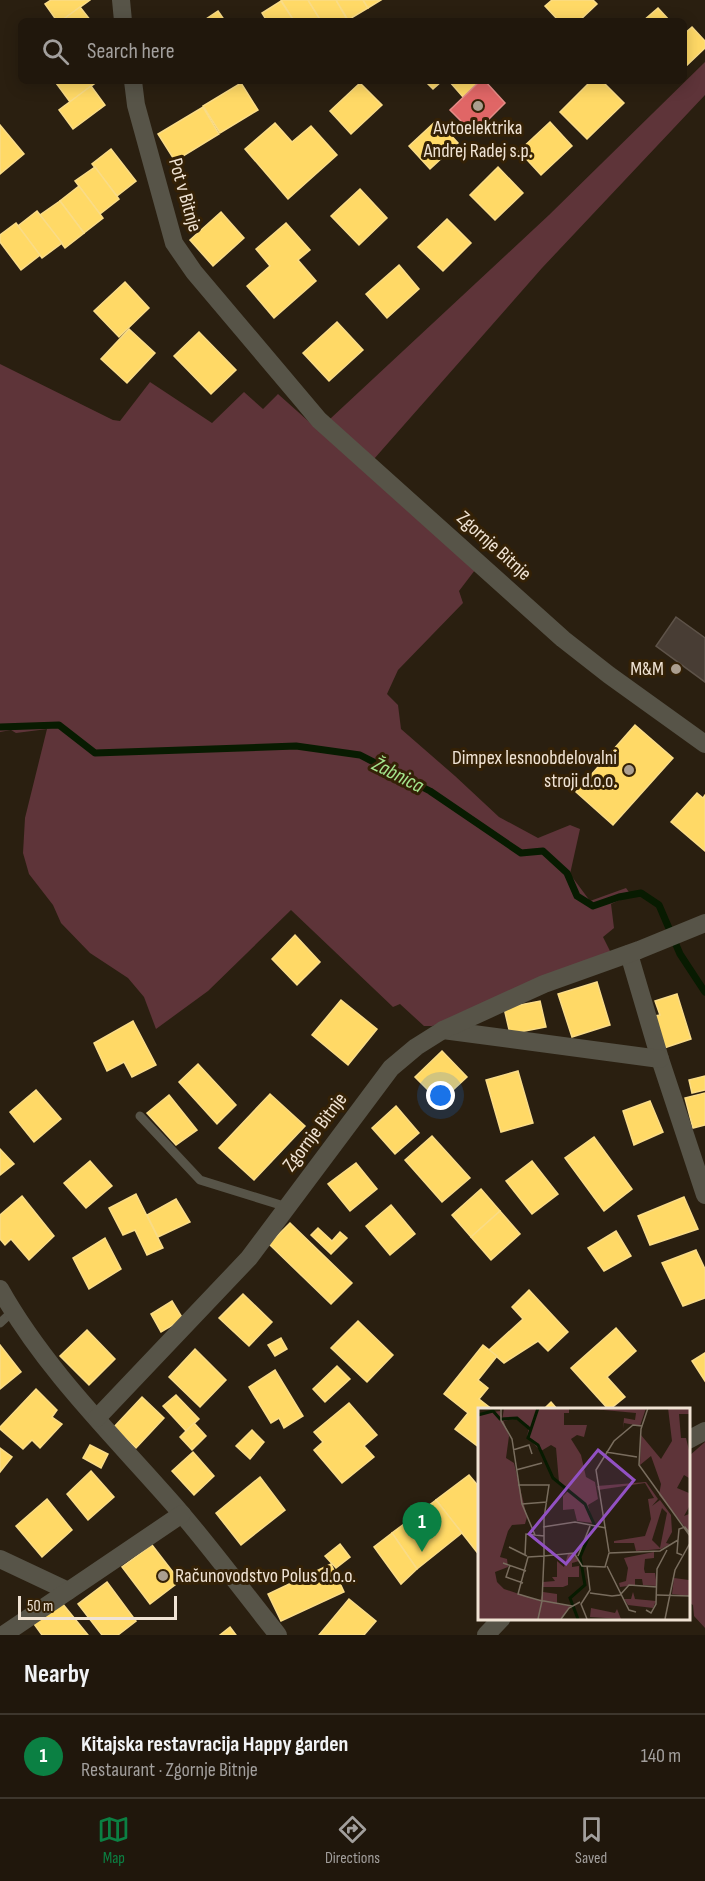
<!DOCTYPE html>
<meta charset="utf-8">
<style>
:root{--surface:#20170c;--page:#2d241a;--text:#f1f3f6;--muted:#a29f9d;--line:#3d362d;--accent:#0b8043}
body{margin:0;font-family:"Sofia Sans Condensed",sans-serif;background:var(--page);color:var(--text)}
.scale{position:absolute;left:18px;bottom:15px;width:159px;box-sizing:border-box;padding-left:6px;border:3px solid #f0e3d4;border-top:0;font-size:16px;line-height:21px;white-space:nowrap;color:#f0e3d4;-webkit-text-stroke:4px #342106;paint-order:stroke}
.you{position:absolute;left:441px;top:1096px;width:21px;height:21px;margin:-15px;border:4px solid #fff;border-radius:50%;background:#1a73e8;box-shadow:0 0 0 9px #1a73e833}
.badge{display:grid;place-items:center;width:39px;height:39px;border-radius:50%;background:var(--accent);color:#fff;font-size:20px;font-weight:700}
.pin{position:absolute;translate:-50% -50px;filter:drop-shadow(0 2px 3px #0008)}
.pin::after{content:'';position:absolute;top:32px;width:21px;height:18px;background:inherit;clip-path:polygon(0 0,100% 0,50% 100%)}
.list{margin:0;padding:0;list-style:none}
h2{display:flex;justify-content:space-between;align-items:center;height:78px;margin:0;padding:0 24px;font-size:26px}
h2 small{font-size:20px;font-weight:400;color:var(--muted)}
.list li{display:grid;grid-template-columns:39px 1fr auto;gap:18px;align-items:center;box-sizing:border-box;height:84px;padding:0 24px;border-top:2px solid var(--line)}
.list b{display:block;font-size:22px;white-space:nowrap}
.list p{margin:0;font-size:20px;white-space:nowrap;color:var(--muted)}
.list em{font-size:20px;font-style:normal;color:var(--muted)}
.icon{flex:none;width:33px;height:33px;fill:none;stroke:currentColor;stroke-width:2;stroke-linecap:round;stroke-linejoin:round}
.map{position:relative;flex:none;width:705px;height:1635px;overflow:hidden}
.search{position:absolute;background:var(--surface);box-shadow:0 3px 15px #0003;left:18px;right:18px;top:18px;height:66px;display:flex;align-items:center;gap:15px;box-sizing:border-box;padding:0 21px;border-radius:9px;color:var(--muted);font-size:22px}
.sheet{height:162px;background:var(--surface)}
nav{display:flex;justify-content:space-around;align-items:center;box-sizing:border-box;height:84px;border-top:2px solid var(--line);background:var(--surface);font-size:16px;color:var(--muted)}
nav a{display:grid;justify-items:center;gap:3px}
nav .on{color:var(--accent)}
.map>svg:first-child{display:block}
</style>
<div class="map">
<svg width="705" height="1635" viewBox="0 0 705 1635">
<rect width="100%" height="100%" fill="#2a1f10"/>
<g fill="#5e3439">
<path d="M705,62V95L542,268L374,459L330,419L549,215Z"/>
<path d="M0,364L113,420L120,421L150,382L212,423L244,392L263,409L278,394L475,570L459,591L463,603L398,670L387,694L398,705L401,729L455,776L499,817L538,838L570,825L580,829L570,874L590,901L626,888L631,895L611,904L614,928L603,937L611,953L442,1023L432,1026H424L400,1004L393,1007L291,910L208,991L156,1029L144,997L128,978L90,953L61,923L53,905L29,874L23,853L25,818L47,729L16,733L11,730L0,732Z"/>
<path d="M705,1442V1628L694,1616L693,1605L688,1602L689,1586L691,1584L688,1581L689,1456Z"/>
</g>
<g fill="#ffd966" stroke="#fadc87" stroke-width="1.5">
<path d="M51,0H90L61,21H57L45,4Z"/>
<path d="M281,0H308L321,21H294Z"/>
<path d="M308,0H336L346,18L341,21H321Z"/>
<path d="M336,0H363L368,8L348,20Z"/>
<path d="M363,0H381L368,8Z"/>
<path d="M552,0H593L597,4L579,21H559L545,6Z"/>
<path d="M281,1L294,21H267L262,13Z"/>
<path d="M80,7L91,21H61Z"/>
<path d="M658,8L670,21H643Z"/>
<path d="M218,11L225,21H203Z"/>
<path d="M692,27L705,41V48L684,68V34Z"/>
<path d="M59,81H98L70,102L56,83Z"/>
<path d="M425,81H442L433,89Z"/>
<path d="M449,81H480L463,97Z"/>
<path d="M591,81H602L624,103L587,139L560,112Z"/>
<path d="M241,83L258,110L220,133L203,106Z"/>
<path d="M360,83L382,105L351,134L330,111Z"/>
<path d="M91,86L105,105L73,129L59,110Z"/>
<path d="M203,107L219,134L175,161L158,134Z"/>
<path d="M437,120L458,143L430,169L409,146Z"/>
<path d="M550,122L572,146L541,175L519,151Z"/>
<path d="M275,123L292,142L311,126L337,155L288,199L245,149Z"/>
<path d="M0,125L24,154L0,174Z"/>
<path d="M111,149L136,181L117,196L92,164Z"/>
<path d="M95,167L119,199L100,214L75,181Z"/>
<path d="M498,167L523,193L495,220L470,195Z"/>
<path d="M79,186L103,218L84,233L60,201Z"/>
<path d="M360,189L387,218L359,245L331,216Z"/>
<path d="M60,201L84,233L65,248L40,215Z"/>
<path d="M37,211L62,243L42,258L18,226Z"/>
<path d="M221,212L244,238L213,266L190,240Z"/>
<path d="M447,219L471,243L443,271L418,247Z"/>
<path d="M16,223L40,255L21,270L0,242V235Z"/>
<path d="M286,223L310,250L298,260L316,281L274,318L247,286L270,266L256,249Z"/>
<path d="M399,265L419,289L387,318L366,294Z"/>
<path d="M125,282L149,308L119,337L94,311Z"/>
<path d="M337,322L363,350L329,381L303,353Z"/>
<path d="M129,329L155,353L127,383L101,359Z"/>
<path d="M199,332L236,370L211,394L174,356Z"/>
<path d="M635,725L673,758L613,825L576,792Z"/>
<path d="M697,793L703,798L705,795V851L671,822Z"/>
<path d="M295,935L320,962L297,985L272,959Z"/>
<path d="M597,982L610,1025L572,1037L558,994Z"/>
<path d="M677,994L691,1039L664,1048L654,1016L660,1015L655,1001Z"/>
<path d="M341,1000L377,1029L348,1065L312,1035Z"/>
<path d="M540,1001L546,1027L510,1034L504,1008Z"/>
<path d="M133,1021L156,1065L132,1077L124,1062L107,1071L94,1043Z"/>
<path d="M442,1051L467,1077L440,1102L415,1077Z"/>
<path d="M198,1064L236,1105L217,1124L179,1082Z"/>
<path d="M518,1071L533,1123L501,1132L486,1080Z"/>
<path d="M705,1076V1090L692,1093L689,1080Z"/>
<path d="M36,1090L61,1119L34,1142L10,1112Z"/>
<path d="M705,1093V1125L693,1128L685,1098Z"/>
<path d="M270,1094L305,1126L254,1180L219,1148Z"/>
<path d="M169,1095L197,1130L176,1145L147,1113Z"/>
<path d="M650,1101L663,1132L634,1145L623,1111Z"/>
<path d="M396,1106L419,1133L395,1154L372,1128Z"/>
<path d="M432,1136L470,1178L442,1202L405,1160Z"/>
<path d="M594,1137L632,1189L604,1211L565,1158Z"/>
<path d="M0,1149L14,1164L0,1175Z"/>
<path d="M90,1161L112,1186L86,1208L64,1183Z"/>
<path d="M532,1161L558,1194L532,1214L506,1181Z"/>
<path d="M356,1163L377,1189L350,1211L328,1184Z"/>
<path d="M481,1189L500,1211L471,1237L452,1215Z"/>
<path d="M136,1194L163,1248L147,1255L135,1230L123,1235L109,1208Z"/>
<path d="M22,1196L54,1236L29,1260L11,1239L5,1245L0,1239V1215Z"/>
<path d="M684,1197L698,1229L650,1245L638,1216Z"/>
<path d="M176,1199L190,1222L158,1237L147,1215Z"/>
<path d="M391,1205L415,1234L390,1255L366,1226Z"/>
<path d="M500,1211L520,1234L491,1260L471,1237Z"/>
<path d="M290,1223L352,1283L331,1304L269,1244Z"/>
<path d="M318,1228L332,1241L340,1232L347,1238L331,1254L311,1235Z"/>
<path d="M616,1231L631,1256L604,1271L588,1248Z"/>
<path d="M105,1238L121,1269L89,1289L73,1258Z"/>
<path d="M696,1250L705,1269V1298L683,1306L662,1263Z"/>
<path d="M529,1290L568,1332L548,1351L538,1341L504,1363L489,1350L523,1319L512,1307Z"/>
<path d="M243,1294L272,1322L249,1346L219,1318Z"/>
<path d="M172,1301L183,1319L161,1332L151,1314Z"/>
<path d="M358,1321L393,1355L367,1382L331,1348Z"/>
<path d="M616,1328L636,1351L607,1377L625,1397L609,1410L571,1368Z"/>
<path d="M87,1330L115,1359L89,1385L60,1356Z"/>
<path d="M281,1338L287,1349L275,1356L268,1345Z"/>
<path d="M0,1345L21,1372L0,1389Z"/>
<path d="M483,1345L497,1356L478,1380L488,1388L479,1399L493,1410H480V1448L455,1429L468,1413L444,1394Z"/>
<path d="M195,1349L226,1380L200,1407L169,1377Z"/>
<path d="M705,1353V1381L692,1361Z"/>
<path d="M337,1366L350,1379L325,1402L313,1389Z"/>
<path d="M275,1370L303,1416L284,1428L279,1418L271,1423L249,1387Z"/>
<path d="M36,1389L57,1410L52,1417L62,1424L40,1448L32,1440L23,1449L0,1429V1427Z"/>
<path d="M176,1395L199,1419L186,1431L163,1406Z"/>
<path d="M142,1397L164,1418L136,1448L114,1427Z"/>
<path d="M551,1402L558,1410H543Z"/>
<path d="M349,1403L377,1435L364,1446L374,1457L342,1483L314,1450L323,1442L314,1432Z"/>
<path d="M194,1423L206,1436L192,1450L180,1437Z"/>
<path d="M252,1430L264,1442L250,1459L236,1446Z"/>
<path d="M90,1445L108,1454L101,1468L83,1458Z"/>
<path d="M0,1448L12,1457L0,1472Z"/>
<path d="M193,1452L214,1476L194,1495L172,1471Z"/>
<path d="M91,1471L114,1497L88,1520L67,1494Z"/>
<path d="M469,1475L480,1488V1556L436,1500Z"/>
<path d="M260,1477L285,1510L241,1545L216,1513Z"/>
<path d="M47,1499L72,1530L42,1557L16,1526Z"/>
<path d="M436,1500L462,1533L417,1569L392,1533Z"/>
<path d="M392,1533L417,1569L401,1584L374,1547Z"/>
<path d="M340,1544L350,1557L336,1568L325,1556Z"/>
<path d="M152,1545L180,1581L150,1604L122,1567Z"/>
<path d="M331,1564L344,1592L281,1621L268,1594Z"/>
<path d="M107,1582L136,1621L118,1635H102L78,1604Z"/>
<path d="M349,1599L376,1621L364,1635H319Z"/>
<path d="M62,1603L88,1635H42L34,1624Z"/>
<path d="M230,1627L236,1635H220Z"/>
</g>
<path fill="#e06666" stroke="#e58c87" stroke-width="1.5" d="M480,81H485L505,103L474,134L450,110Z"/>
<g fill="none" stroke-linecap="round" stroke-linejoin="round">
<path stroke="#081b01" stroke-width="7" d="M0,727L59,725L95,753L296,746L360,755L430,791L521,853L543,851L567,873L577,896L593,906L619,897L641,893L659,905L680,954L705,992"/>
</g>
<path fill="#483d34" stroke="#5e5349" stroke-width="1.5" d="M676,617L705,638V682L656,646Z"/>
<g fill="none" stroke-linecap="round" stroke-linejoin="round">
<g stroke="#575448" stroke-width="9">
<path d="M140,1116L200,1180L287,1207"/>
<path d="M0,1323L13,1311"/>
</g>
<g stroke="#575448" stroke-width="18">
<path d="M121,0L123,21"/>
<path d="M133,81L136,105L174,243L194,272L319,420L563,639L609,675L705,744"/>
<path d="M629,954L660,1059L705,1195"/>
<path d="M443,1030L660,1059"/>
<path d="M0,1289C47,1373 119,1441 181,1513C215,1553 246,1595 278,1635"/>
<path d="M97,1418L249,1258L391,1068L416,1047L443,1030L544,984L639,950L705,923"/>
<path d="M688,1440L705,1431"/>
<path d="M0,1559L68,1591"/>
<path d="M3,1635L182,1514"/>
<path d="M486,1635L502,1618"/>
</g>
</g>
<g fill="#ab9e8f" stroke="#342106" stroke-width="2">
<circle cx="478" cy="106" r="6"/>
<circle cx="676" cy="669" r="6"/>
<circle cx="629" cy="770" r="6"/>
<circle cx="163" cy="1576" r="6"/>
</g>
<g text-anchor="middle" dominant-baseline="central" stroke-width="6" stroke-linejoin="round" paint-order="stroke">
<g font-size="20" fill="#f0e3d4" stroke="#342106" text-anchor="end">
<text x="478" y="128" text-anchor="middle">Avtoelektrika<tspan x="478" dy="23">Andrej Radej s.p.</tspan></text>
<text x="664" y="669">M&amp;M</text>
<text x="617" y="758">Dimpex lesnoobdelovalni<tspan x="617" dy="23">stroji d.o.o.</tspan></text>
<text x="175" y="1576" text-anchor="start">Računovodstvo Polus d.o.o.</text>
</g>
<g font-size="20" fill="#f0e3d4" stroke="#342106">
<text transform="translate(185 195) rotate(74)">Pot v Bitnje</text>
<text transform="translate(494 546) rotate(42)">Zgornje Bitnje</text>
<text transform="translate(315 1132) rotate(-53)">Zgornje Bitnje</text>
</g>
<g font-size="21" font-style="italic" fill="#a4e58d" stroke="#342106">
<text transform="translate(398 775) rotate(27)">Žabnica</text>
</g>
</g>
<g transform="translate(478 1408)">
<rect width="212" height="212" fill="#2a1f10"/>
<path d="M26,0H91V5H86V17H109L106,29L99,27L93,31L103,47L108,69L117,74L120,91L110,97L115,115L99,113L96,101L85,102V88L91,82L81,74L78,40L73,37L63,43L49,29L51,18L38,11L24,13ZM104,0H168L162,18L146,15L145,21L146,10L157,12L158,5ZM190,0H211V6H201L203,30H208L211,42V70L206,67L199,80L211,85V99L206,108L211,106V124L181,87L183,76L173,48L162,57L163,27L183,51L194,33ZM22,3L31,28L28,50L36,55L49,109L47,116L34,117L30,123L22,149L29,151L30,159L17,164L19,174L26,181L62,193L65,184L79,186V196L92,198L83,211H0V6ZM168,74L180,91L174,98L182,92L193,107L194,124L188,135L192,136L183,141L158,143L156,135H136V133L167,128L173,111L170,91L176,90L167,75L120,82L119,78ZM184,100L189,105L182,140L174,132ZM176,144V150L167,151L166,161L167,165H177L179,178L165,177L164,171H157V177L142,179L141,175L148,173L150,160L146,150ZM90,146H96L101,153L94,155V159L101,158V169H90V177L85,179H65V174L77,173L74,169H79V153L86,159ZM196,170L211,172V188L194,186ZM155,184L157,191L178,193L175,200L150,197L146,191H153ZM113,200L137,205L139,201L143,211L112,209Z" fill="#5e3439" fill-rule="evenodd"/>
<path fill="none" stroke="#081b01" stroke-width="3" d="M60,0L50,30L60,37L75,70L107,96L116,116L102,149L107,177L92,190L100,211M0,7L15,3L22,11L39,10L52,21"/>
<path fill="none" stroke="#796d5e" stroke-width="1.5" d="M23,0V12L34,31L44,96L57,127M170,0L163,21L161,57L212,128M35,42L51,37L54,46M128,44L159,49M38,62L64,55M40,77H71L66,110V148L96,145L104,158L127,159L131,145L182,143L200,132L201,121L207,119L212,125M44,96L69,94M65,119L97,114L128,120M200,132L199,145L204,147M31,139L49,148M131,144L118,62L136,33L155,17L164,18M47,147L48,126L66,128M100,148L112,118M25,155L48,163M32,157L28,169L45,175M109,158L112,182L103,196L109,211M129,158L151,202L158,204M112,185L134,188L142,187L151,177L179,179M179,187L212,188M168,202L173,205L178,196L179,161L189,142M60,211L64,193L66,148L50,149L40,186L50,189L64,193H66L94,198M83,211L91,200L102,194M187,211L197,162L212,135"/>
<path fill="#9251c3" fill-opacity="0.15" stroke="#9251c3" stroke-width="3" d="M120,42L156,72L88,156L51,126Z"/>
<rect width="212" height="212" fill="none" stroke="#f0e3d4" stroke-width="3"/>
</g>
</svg>
<div class="scale">50 m</div>
<div class="you"></div>
<div class="pin badge" style="left:422px;top:1552px">1</div>
<div class="search"><svg class="icon" aria-label="search" viewBox="0 0 24 24"><circle cx="10" cy="10" r="6"/><path d="M15 15l6 6"/></svg>Search here</div>
</div>
<section class="sheet">
<h2>Nearby<small></small></h2>
<ul class="list">
<li><span class="badge">1</span><div><b>Kitajska restavracija Happy garden</b><p>Restaurant · Zgornje Bitnje</p></div><em>140 m</em></li>
</ul>
</section>
<nav>
<a class="on"><svg class="icon" aria-label="map" viewBox="0 0 24 24"><path d="M3 6l6-2 6 2 6-2v14l-6 2-6-2-6 2zM9 4v14M15 6v14"/></svg>Map</a>
<a><svg class="icon" aria-label="directions" viewBox="0 0 24 24"><path d="M12 3l9 9-9 9-9-9zM9 14v-3h6M13 9l2 2-2 2"/></svg>Directions</a>
<a><svg class="icon" aria-label="saved" viewBox="0 0 24 24"><path d="M7 4h10v16l-5-4-5 4z"/></svg>Saved</a>
</nav>
